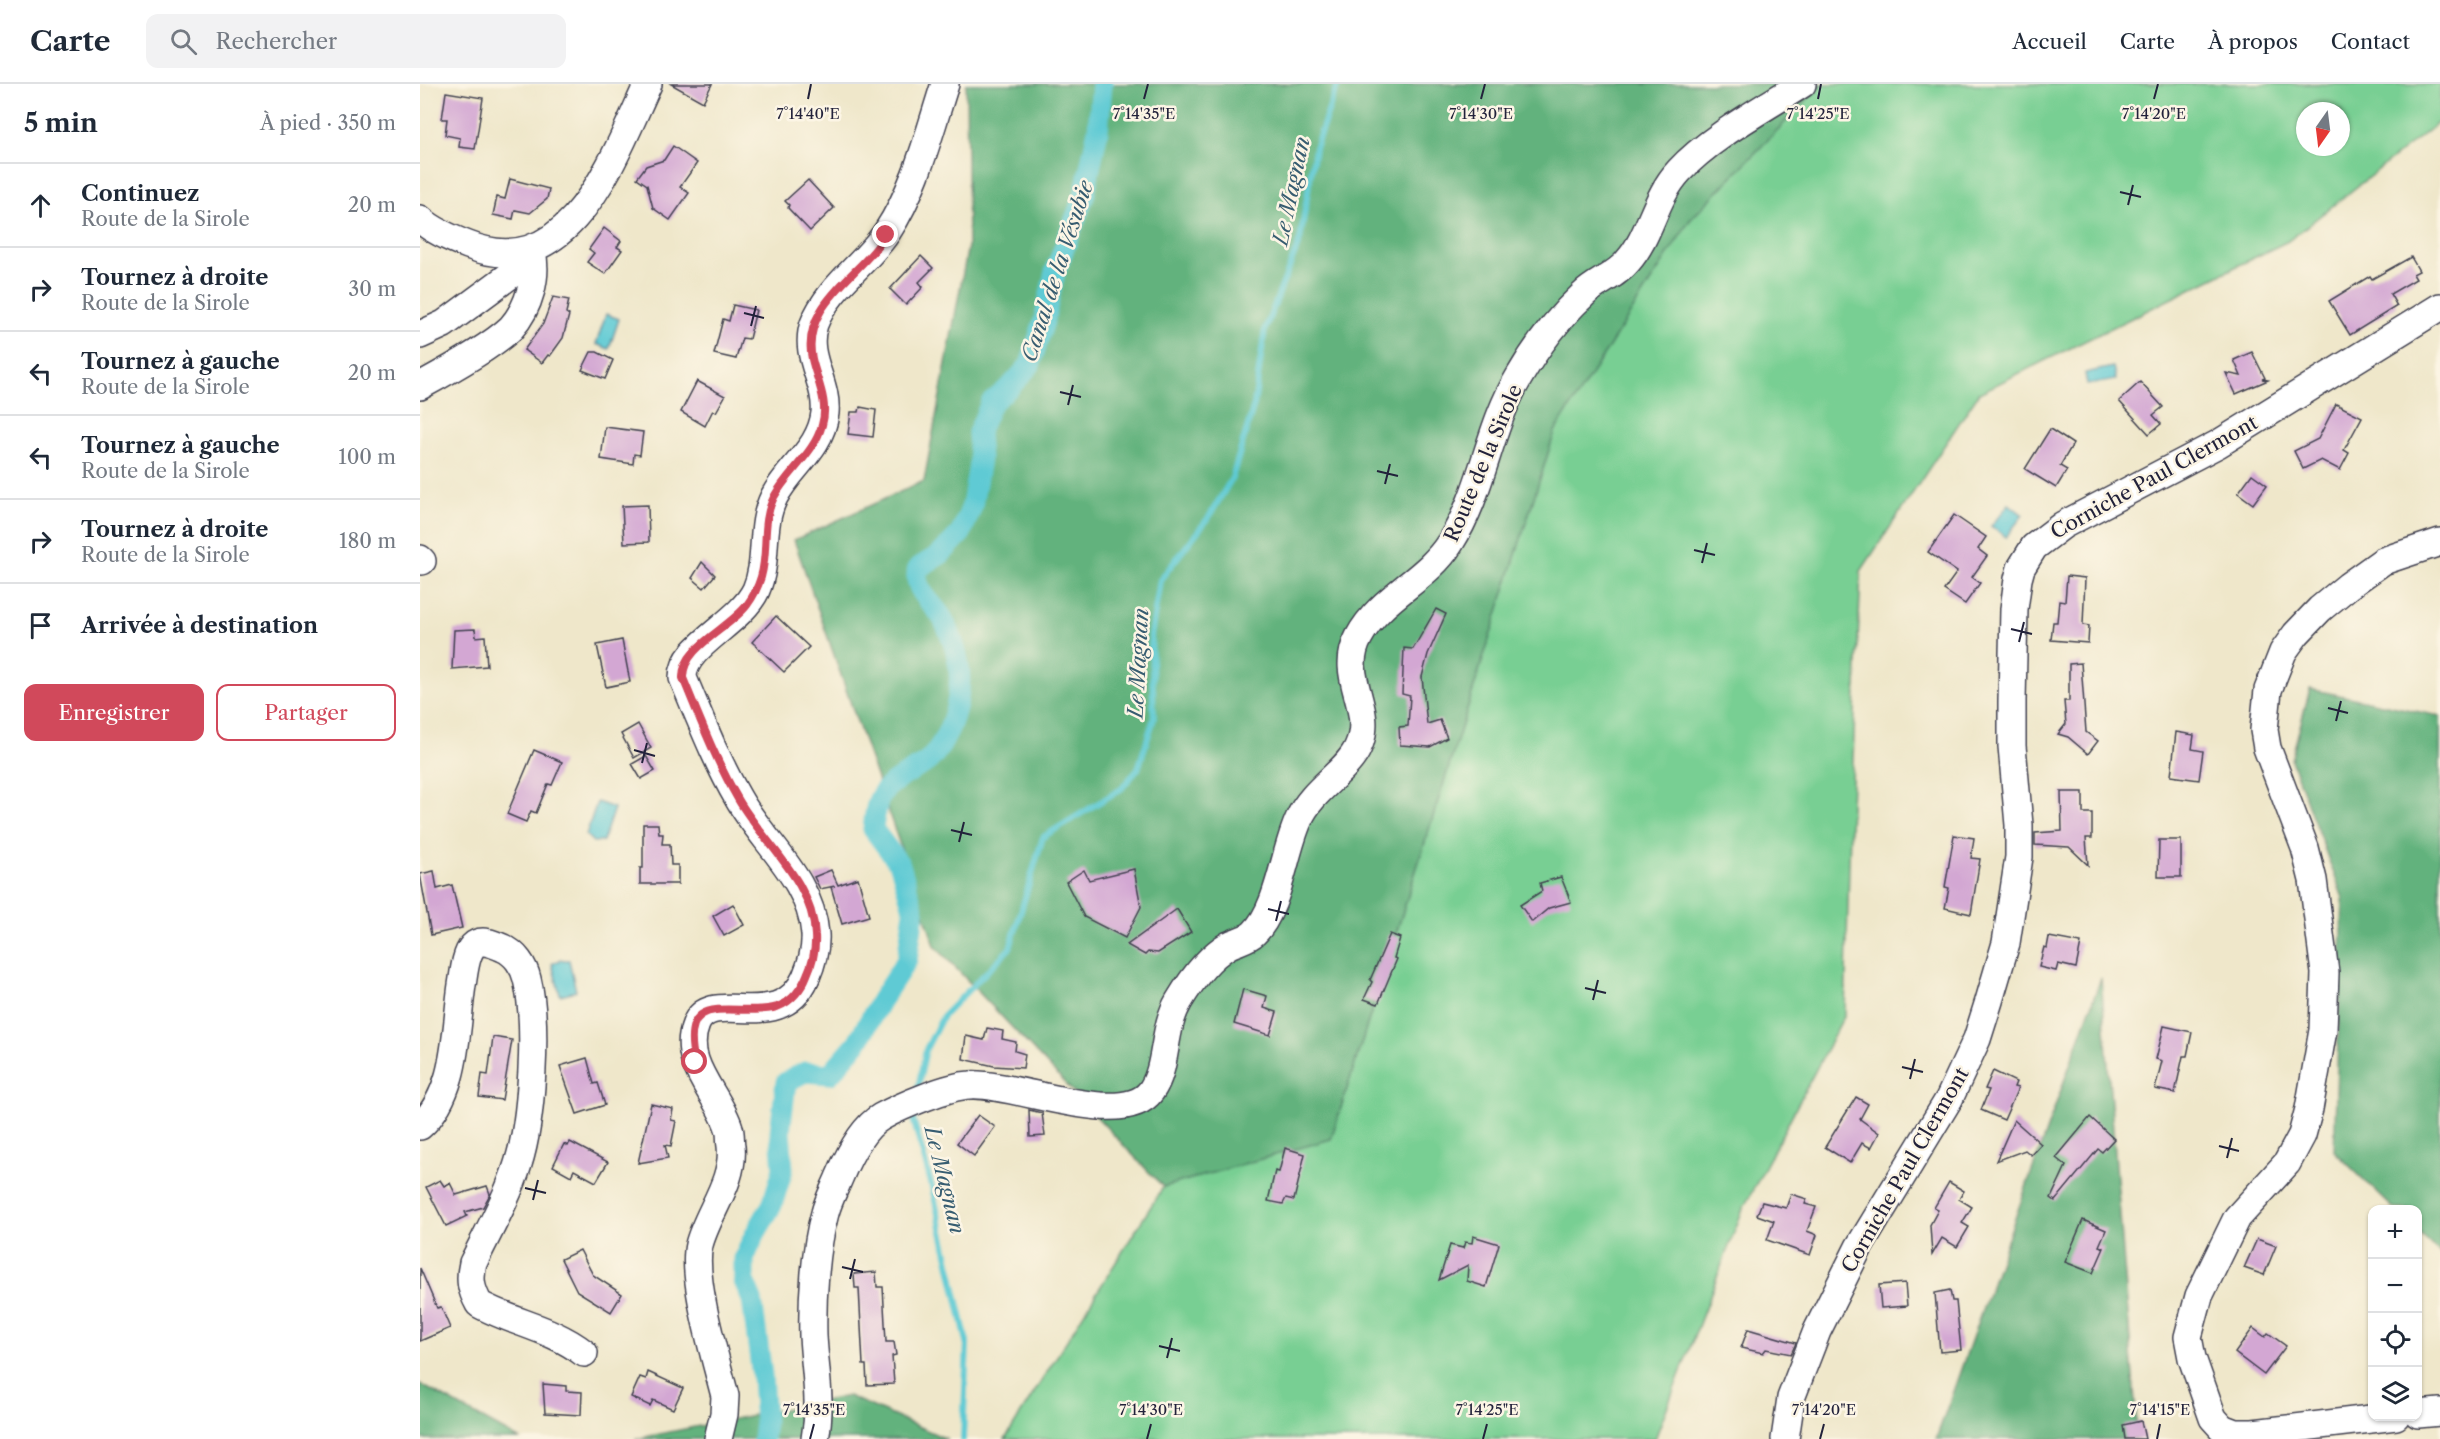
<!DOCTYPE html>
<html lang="fr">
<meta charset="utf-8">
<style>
:root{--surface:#fff;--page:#f2f2f3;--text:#1f2937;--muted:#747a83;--line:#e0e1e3;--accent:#d1495b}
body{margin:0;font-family:"Libre Caslon Text",serif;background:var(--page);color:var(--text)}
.controls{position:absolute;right:18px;bottom:18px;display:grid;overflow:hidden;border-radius:12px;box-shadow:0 2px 4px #0004}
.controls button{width:54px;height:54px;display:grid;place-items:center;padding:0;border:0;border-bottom:2px solid var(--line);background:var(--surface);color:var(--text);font:30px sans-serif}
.compass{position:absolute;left:1876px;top:18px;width:54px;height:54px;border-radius:50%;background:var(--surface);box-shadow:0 2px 4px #0004;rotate:194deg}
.stop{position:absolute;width:18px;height:18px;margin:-14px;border:4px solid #d1495b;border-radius:50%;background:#fff}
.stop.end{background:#d1495b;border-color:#fff;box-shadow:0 2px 6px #0008}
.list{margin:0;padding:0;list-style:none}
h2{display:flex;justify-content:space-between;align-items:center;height:78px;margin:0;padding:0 24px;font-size:26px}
h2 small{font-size:20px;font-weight:400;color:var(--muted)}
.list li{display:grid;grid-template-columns:39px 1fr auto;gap:18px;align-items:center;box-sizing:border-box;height:84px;padding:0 24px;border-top:2px solid var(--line)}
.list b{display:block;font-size:22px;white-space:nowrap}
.list p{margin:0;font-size:20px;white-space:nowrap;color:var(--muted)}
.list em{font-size:20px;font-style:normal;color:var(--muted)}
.actions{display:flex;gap:12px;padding:18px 24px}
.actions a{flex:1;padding:14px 0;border:2px solid var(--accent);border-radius:12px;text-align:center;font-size:21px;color:var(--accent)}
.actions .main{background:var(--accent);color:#fff}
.icon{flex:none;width:33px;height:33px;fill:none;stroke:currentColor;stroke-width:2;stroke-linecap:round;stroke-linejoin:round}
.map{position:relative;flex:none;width:2020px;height:1355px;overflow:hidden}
header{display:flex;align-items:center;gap:36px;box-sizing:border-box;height:84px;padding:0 30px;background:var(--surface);border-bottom:2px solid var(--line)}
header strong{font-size:28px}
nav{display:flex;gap:33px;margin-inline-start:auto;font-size:21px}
.search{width:420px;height:54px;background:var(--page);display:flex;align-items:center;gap:15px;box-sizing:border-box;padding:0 21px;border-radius:12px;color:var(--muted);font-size:22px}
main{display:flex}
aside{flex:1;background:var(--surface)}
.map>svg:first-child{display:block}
</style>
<header>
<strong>Carte</strong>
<div class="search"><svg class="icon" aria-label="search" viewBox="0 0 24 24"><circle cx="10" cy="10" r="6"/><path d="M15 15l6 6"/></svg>Rechercher</div>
<nav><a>Accueil</a><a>Carte</a><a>À propos</a><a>Contact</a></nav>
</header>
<main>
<aside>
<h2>5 min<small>À pied · 350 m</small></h2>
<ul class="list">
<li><svg class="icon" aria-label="ahead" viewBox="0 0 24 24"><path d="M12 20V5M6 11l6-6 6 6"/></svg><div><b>Continuez</b><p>Route de la Sirole</p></div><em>20 m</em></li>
<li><svg class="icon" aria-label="right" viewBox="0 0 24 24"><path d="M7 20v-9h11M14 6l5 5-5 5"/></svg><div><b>Tournez à droite</b><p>Route de la Sirole</p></div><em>30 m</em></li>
<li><svg class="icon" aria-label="left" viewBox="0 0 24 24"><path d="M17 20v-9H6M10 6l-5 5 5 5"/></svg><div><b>Tournez à gauche</b><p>Route de la Sirole</p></div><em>20 m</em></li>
<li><svg class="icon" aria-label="left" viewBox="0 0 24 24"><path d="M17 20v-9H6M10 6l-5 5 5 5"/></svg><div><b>Tournez à gauche</b><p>Route de la Sirole</p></div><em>100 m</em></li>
<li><svg class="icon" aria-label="right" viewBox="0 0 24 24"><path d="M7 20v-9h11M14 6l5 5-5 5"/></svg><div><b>Tournez à droite</b><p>Route de la Sirole</p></div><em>180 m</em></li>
<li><svg class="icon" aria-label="arrive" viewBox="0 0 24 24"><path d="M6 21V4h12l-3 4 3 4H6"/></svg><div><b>Arrivée à destination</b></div></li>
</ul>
<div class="actions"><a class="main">Enregistrer</a><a>Partager</a></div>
</aside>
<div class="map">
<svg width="2020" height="1355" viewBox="0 0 2020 1355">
<rect width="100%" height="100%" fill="#fcf5e5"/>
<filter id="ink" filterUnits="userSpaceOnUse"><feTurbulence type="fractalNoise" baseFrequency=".0167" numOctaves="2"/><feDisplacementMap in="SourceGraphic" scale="12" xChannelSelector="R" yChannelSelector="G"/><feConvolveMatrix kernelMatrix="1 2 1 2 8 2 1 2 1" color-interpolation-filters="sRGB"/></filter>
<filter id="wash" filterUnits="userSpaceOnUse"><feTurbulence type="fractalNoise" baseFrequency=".008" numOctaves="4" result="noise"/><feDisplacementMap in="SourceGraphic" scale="24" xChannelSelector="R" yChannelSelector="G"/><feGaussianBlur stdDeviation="1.35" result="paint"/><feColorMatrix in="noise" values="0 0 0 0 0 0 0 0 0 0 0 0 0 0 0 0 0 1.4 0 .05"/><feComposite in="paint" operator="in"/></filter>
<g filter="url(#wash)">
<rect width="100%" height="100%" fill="#efe7ca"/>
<path fill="#78cf93" stroke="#4d7867" stroke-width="1.5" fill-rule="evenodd" d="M1402,0H2020V37L1868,157L1559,309L1441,487L1430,745L1425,930L1323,1125L1235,1355H585L743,1103L911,1055L1135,347L1270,136ZM1885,27H1921V63H1885Z"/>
<g fill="#62b27d" stroke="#426a5c" stroke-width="1.5">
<path d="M546,0H1402L1270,136L1135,347L911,1055L743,1103L515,862L374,456L504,397L548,162Z"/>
<path d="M1890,605L2020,632V1170L1998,1148V1126L1974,1125L1914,1067L1923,814L1871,676Z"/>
<path d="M1681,894L1718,1355H1516Z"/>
<path d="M0,1300L99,1355H0Z"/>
<path d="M428,1312L527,1355H215Z"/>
</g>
<g fill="#5ecad4" stroke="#407688" stroke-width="1.5">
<path d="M186,230L199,235L189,265L176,260Z"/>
<path d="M1693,283L1696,296L1667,301L1665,289Z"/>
<path d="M1589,420L1603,431L1586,453L1571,442Z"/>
<path d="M177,718L194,724L183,757L173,758L166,751Z"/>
<path d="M140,876H149L156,907L140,911L132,880Z"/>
</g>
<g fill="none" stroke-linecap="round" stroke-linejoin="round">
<g stroke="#5ecad4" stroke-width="6">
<path d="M497,1008L506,965L523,932L590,864L623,753L701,705L718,685L734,634L731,552L740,496L789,433L812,394L834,321L845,245L880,156L895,64L918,0"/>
<path d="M494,1026L493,1035L511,1099L547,1258L543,1355"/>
</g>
<path stroke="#5ecad4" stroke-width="21" d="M343,1355L345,1339L342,1291L332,1216L324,1197V1175L335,1150L352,1121L363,1085L360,1048L366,998L385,988L410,990L437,959L461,916L487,876L494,828L480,781L453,745C457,711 459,706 490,688C496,684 504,681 509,676C526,659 537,629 539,606C542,582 534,556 523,535C513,518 492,506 498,484L521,470L541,449L552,422L560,375L558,349L571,319L591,302L610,281L624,237L635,188L664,112L678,46L682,0"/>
</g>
<g id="blocks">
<g fill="#d3a7d3">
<path d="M251,0H292L283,18Z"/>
<path d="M26,8L63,14L55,65L39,63L40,54L25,51L27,35H22Z"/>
<path d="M253,62L277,79L260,103L269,109L250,136L233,124L227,101L217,94L226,82L244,76Z"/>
<path d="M90,95L129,105L127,115L110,129L95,126L93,135L73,131L77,113L85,115Z"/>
<path d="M388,96L414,124L390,147L368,124L369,121L365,117Z"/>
<path d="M184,144L201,157L197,163L202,166L185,190L167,178L174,169L169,165Z"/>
<path d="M501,172L513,184L499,198L503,203L486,221L470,205Z"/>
<path d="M1991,173L1999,187L1993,190L1996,195L1970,210L1977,222L1930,251L1909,217L1950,192L1952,195Z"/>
<path d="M133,213L149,216L146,229L149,231L143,254L130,272L128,271L122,279L104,266L123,240Z"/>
<path d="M313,221L336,226L329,255L322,254L316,275L294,270L303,235L309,237Z"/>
<path d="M171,268H177L193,276L185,295L162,286Z"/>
<path d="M1832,268L1845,294L1842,295L1848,296L1816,310L1806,289L1821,292L1814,276Z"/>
<path d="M277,297L305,312L296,328L293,326L285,342L261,328Z"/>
<path d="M1720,298L1743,323L1733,331L1741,340L1729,350L1699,317Z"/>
<path d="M1916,320L1942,333L1924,366L1929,369L1920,386L1901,376L1883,385L1874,367L1898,355Z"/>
<path d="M440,323L456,326L453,353L428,350L431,328H439Z"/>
<path d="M185,343L223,348L220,371L214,370L213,380L181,375Z"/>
<path d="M1630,345L1653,360L1640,382L1647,386L1636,404L1605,385Z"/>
<path d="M1832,390L1847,401L1833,420L1818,409Z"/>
<path d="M228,421L229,458L204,459L202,422Z"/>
<path d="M1534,431L1566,453L1558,465L1567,472L1552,493L1560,499L1545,520L1524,506L1537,488L1508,468Z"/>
<path d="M282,478L295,491L284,504L272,494Z"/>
<path d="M1647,492L1665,494L1663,541L1669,542L1668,559L1631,556L1633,538H1637L1639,517L1645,518Z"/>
<path d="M1016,525L1026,530L1008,570L1002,593L1007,640L1020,636L1027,654L1010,663L980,661L979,643L988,642L990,612L982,610L984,564L993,565Z"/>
<path d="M356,532L389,563L364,588L332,558Z"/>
<path d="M55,545L56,553L65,552L67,582L32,585L34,546Z"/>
<path d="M202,556L210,598L186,603L177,561Z"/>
<path d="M1661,579L1666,648L1678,657L1668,670L1648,653L1638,650L1646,640L1644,617H1649V580Z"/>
<path d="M218,640L231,664L214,674L201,650Z"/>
<path d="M1756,648L1774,651L1772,665L1783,667L1779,696L1751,692Z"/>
<path d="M114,666L142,678L132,701L128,700L116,729L111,727L106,738L87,730Z"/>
<path d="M226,672L235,687L221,695L212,680Z"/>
<path d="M1641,708H1663V729H1672V754H1666L1668,781L1649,763L1615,761V749L1642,747Z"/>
<path d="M223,740H238L239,750H243L242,760H250L251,781H258V800H220V784H223Z"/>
<path d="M1534,751L1554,754L1551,774L1560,775L1551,830L1525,824L1529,804L1525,803Z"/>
<path d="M1739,756H1761V793H1738Z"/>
<path d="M714,785L721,823L705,854L664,833L646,798L664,786L669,796Z"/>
<path d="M411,786L418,801L438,794L449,832L422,840L411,803L415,802L400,805L394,793Z"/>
<path d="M14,787L17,805L32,801L42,844L11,851L0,790Z"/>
<path d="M1141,793L1151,818L1129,824L1112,838L1100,821L1122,807L1120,799Z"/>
<path d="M313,820L324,841L304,852L293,832Z"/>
<path d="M757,825L771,848L738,869L728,868L725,871L707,861Z"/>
<path d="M970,850L980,854L974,874L977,875L958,920L944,915L952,898L950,896Z"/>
<path d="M1629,853L1661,859L1656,884L1638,880L1636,887L1619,883L1624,863L1627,864Z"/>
<path d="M823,905L847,912L844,924L857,928L850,951L814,940Z"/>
<path d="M1744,942L1772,948L1767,972H1763L1755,1009L1735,1005L1742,977L1736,975Z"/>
<path d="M567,944L583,947L582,955L596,958L595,967L605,970L603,984L574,982L543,975L546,952L564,956Z"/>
<path d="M73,953L92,956L82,1016L59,1013L62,990L68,991Z"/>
<path d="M167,974L174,1000L178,999L185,1021L157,1030L140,982Z"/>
<path d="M1573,987L1596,998L1594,1003L1598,1004L1584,1036L1561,1026L1569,1006L1565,1005Z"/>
<path d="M1436,1013L1448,1020L1440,1035L1459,1049L1451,1064L1442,1059L1430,1079L1405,1063Z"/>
<path d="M231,1020L253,1025L251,1036L256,1037L251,1062L245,1061L248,1074L218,1079Z"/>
<path d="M609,1026L622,1029L625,1052L610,1053Z"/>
<path d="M558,1031L575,1043L554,1072L537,1059Z"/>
<path d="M1670,1033L1694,1055L1682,1068L1678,1065L1635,1117L1631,1114L1646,1082L1636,1074Z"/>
<path d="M1594,1036L1621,1060L1611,1071L1605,1066L1576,1077Z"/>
<path d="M150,1058L188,1078L176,1098L154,1086L151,1092L133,1082L144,1060L148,1062Z"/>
<path d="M865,1064L885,1070L874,1116L866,1114L863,1120L848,1117L855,1087L859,1088Z"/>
<path d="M20,1096L24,1102L30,1099L36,1111L67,1102L70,1110L63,1123L45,1128L47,1132L26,1142L6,1103Z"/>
<path d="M1529,1098L1544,1107L1539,1115L1552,1123L1542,1139L1549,1143L1537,1163L1522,1154L1512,1171L1510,1141L1518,1126L1514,1124Z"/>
<path d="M1371,1110L1387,1115L1385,1120L1396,1123L1387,1147L1397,1151L1390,1171L1347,1156L1354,1137L1337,1131L1342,1118L1366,1124Z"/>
<path d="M1663,1136L1686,1146L1679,1162L1684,1164L1673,1189L1645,1178Z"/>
<path d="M1053,1152L1079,1160L1066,1203L1047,1197L1048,1181L1019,1196L1030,1161L1043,1164L1045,1158L1052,1159Z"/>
<path d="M1837,1155L1856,1162L1844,1191L1824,1184Z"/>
<path d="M160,1166L173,1191L202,1210L191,1228L157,1207L141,1175Z"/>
<path d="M0,1184L17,1224L21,1223L30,1244L0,1257Z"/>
<path d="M456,1188L457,1203H463L466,1258H474L476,1271L472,1272L474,1300L447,1301L446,1281H443L439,1204H435L434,1190Z"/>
<path d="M1485,1199L1487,1222L1461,1224L1459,1201Z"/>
<path d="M1530,1206L1532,1217H1536L1541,1266L1520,1268L1515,1209Z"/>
<path d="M1833,1244L1845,1253L1848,1249L1866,1262L1844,1291L1815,1269Z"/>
<path d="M1328,1245L1376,1259L1371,1270L1346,1265L1343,1269L1321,1264Z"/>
<path d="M228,1288L263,1304L253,1325L233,1316L230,1322L211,1313L220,1293L226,1295Z"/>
<path d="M123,1300L146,1302V1307L162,1308L161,1331L125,1329Z"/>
<path d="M1721,1337L1725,1355H1705L1703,1341Z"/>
</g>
</g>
</g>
<g filter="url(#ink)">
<use href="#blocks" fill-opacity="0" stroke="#414050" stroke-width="1.5"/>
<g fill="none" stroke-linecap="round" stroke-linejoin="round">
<defs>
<g id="minor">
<path d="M0,135C13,147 32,155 48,161C151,202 195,70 228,0"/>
<path d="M0,251L24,240L97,186L102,180L103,167"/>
<path d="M0,302C24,289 72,262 91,244C109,224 119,191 111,165"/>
<path d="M0,475L2,477"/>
<path d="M0,1042C38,1008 35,948 42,901C44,890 45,871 53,862C61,854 74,860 83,864C95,869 104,882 107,895C118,939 112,1037 98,1080C88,1113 68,1148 53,1179C49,1196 51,1205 59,1220C93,1239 132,1244 164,1269"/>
<path d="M1998,1330L2020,1328"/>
<path d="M1976,1332L1833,1349H1815L1802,1344L1793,1334L1772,1274L1768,1253L1779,1212L1817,1134L1867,1079L1882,1051L1889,1025L1903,946L1905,889L1893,796L1885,764L1847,664L1844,646L1848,606L1863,568L1876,550L1900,525L1928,502L1963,477L2020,458"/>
<path d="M298,1355L304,1330L305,1312C296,1276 271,1194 279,1161C287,1129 315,1097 311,1062C310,1057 311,1050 309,1044C299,1010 260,979 276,940C291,902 360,953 386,893C392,879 396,865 395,850C391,795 343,759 318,714C296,676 280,634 263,594C262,562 320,540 336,506C349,476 339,443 354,413C369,383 401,365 405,329C408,298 383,272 394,240C408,203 446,180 467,148C496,104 509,49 525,0"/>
<path d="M395,1355C402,1318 395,1288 393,1252C392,1216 395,1164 405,1129C408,1117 414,1106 419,1094C427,1075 442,1044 461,1033C481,1022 528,1002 550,1001C594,998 703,1046 731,1007C748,983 742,945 759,917C771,897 788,873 809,861C817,857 828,855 834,849C859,825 864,767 879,735C892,705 928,687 938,663C956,624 917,593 939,553C960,513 1007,496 1030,459C1063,408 1068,344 1099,293C1116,264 1138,234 1163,211C1176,198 1196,192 1208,177C1231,151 1234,114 1259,87C1289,54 1343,25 1382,0"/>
<path d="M1365,1355L1371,1314L1397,1247L1439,1163L1529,1015L1557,955L1569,917L1586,859L1599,773V741L1592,662V617L1594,525L1598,495L1601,484L1614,463L1643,441L1798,360L2020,223"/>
</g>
</defs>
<use href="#minor" stroke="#414050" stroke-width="30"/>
<use href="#minor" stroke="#fff" stroke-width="27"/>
</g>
</g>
<g fill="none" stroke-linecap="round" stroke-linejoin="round" filter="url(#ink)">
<path stroke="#d1495b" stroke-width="8" d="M275,978C257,901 318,935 357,923C372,918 382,904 387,891C393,878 396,865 395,851C393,797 343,759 318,715C296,677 280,635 263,594C262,563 309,545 327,521C333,513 338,503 341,493C349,466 341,439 354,413C368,387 394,370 402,341C409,318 397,297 392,275C382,228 426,199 452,169C457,164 461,157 466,151"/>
</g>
<path fill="none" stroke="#22223b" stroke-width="2" d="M388,15L391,0M724,15L728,0M1061,15L1065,0M1398,15L1401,0M1734,15L1738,0M1700,108L1721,113M1708,121L1713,101M324,229L344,234M331,242L336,222M640,308L661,313M648,321L653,301M957,387L978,392M965,400L970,380M1274,466L1295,471M1282,479L1287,459M1591,545L1612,550M1599,558L1604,538M1908,624L1928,629M1916,637L1921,617M214,666L235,672M222,679L227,659M531,746L552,751M539,758L544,738M848,825L869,830M856,837L861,817M1165,904L1186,909M1173,916L1178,896M1482,983L1503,988M1490,995L1495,975M1799,1062L1819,1067M1807,1074L1812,1054M105,1104L126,1109M113,1116L118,1096M422,1183L443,1188M430,1195L435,1175M739,1262L760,1267M747,1274L752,1254M390,1355L394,1340M727,1355L731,1340M1063,1355L1067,1340M1400,1355L1404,1340M1737,1355L1740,1340"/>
<g text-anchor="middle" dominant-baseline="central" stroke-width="5" stroke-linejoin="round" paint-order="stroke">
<g font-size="20" fill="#22223b" stroke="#fcf5e5">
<text transform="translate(1063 379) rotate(-67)">Route de la Sirole</text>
<text transform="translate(1734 393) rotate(-29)">Corniche Paul Clermont</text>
<text transform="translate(1485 1086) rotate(-60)">Corniche Paul Clermont</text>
</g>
<g font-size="21" font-style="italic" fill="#375d71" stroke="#fcf5e5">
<text transform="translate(871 107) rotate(-78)">Le Magnan</text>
<text transform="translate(637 187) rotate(-72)">Canal de la Vésubie</text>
<text transform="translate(718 579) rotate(-87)">Le Magnan</text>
<text transform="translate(525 1096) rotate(76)">Le Magnan</text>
</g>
</g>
<g font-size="15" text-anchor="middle" fill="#22223b" stroke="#fcf5e5" stroke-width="5" stroke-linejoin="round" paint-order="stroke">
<text x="388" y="35">7°14'40"E</text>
<text x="724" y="35">7°14'35"E</text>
<text x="1061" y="35">7°14'30"E</text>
<text x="1398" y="35">7°14'25"E</text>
<text x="1734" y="35">7°14'20"E</text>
<text x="394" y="1331">7°14'35"E</text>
<text x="731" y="1331">7°14'30"E</text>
<text x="1067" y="1331">7°14'25"E</text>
<text x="1404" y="1331">7°14'20"E</text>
<text x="1740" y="1331">7°14'15"E</text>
</g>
</svg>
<div class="controls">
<button>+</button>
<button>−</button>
<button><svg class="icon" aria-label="locate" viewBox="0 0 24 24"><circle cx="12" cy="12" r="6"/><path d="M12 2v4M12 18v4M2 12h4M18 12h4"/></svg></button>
<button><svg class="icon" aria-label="layers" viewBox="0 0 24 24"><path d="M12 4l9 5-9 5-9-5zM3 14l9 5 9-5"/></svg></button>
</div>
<svg class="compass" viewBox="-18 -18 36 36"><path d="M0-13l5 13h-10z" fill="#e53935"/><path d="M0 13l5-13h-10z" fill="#747a83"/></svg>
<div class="stop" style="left:275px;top:978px"></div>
<div class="stop end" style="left:466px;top:151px"></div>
</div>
</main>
